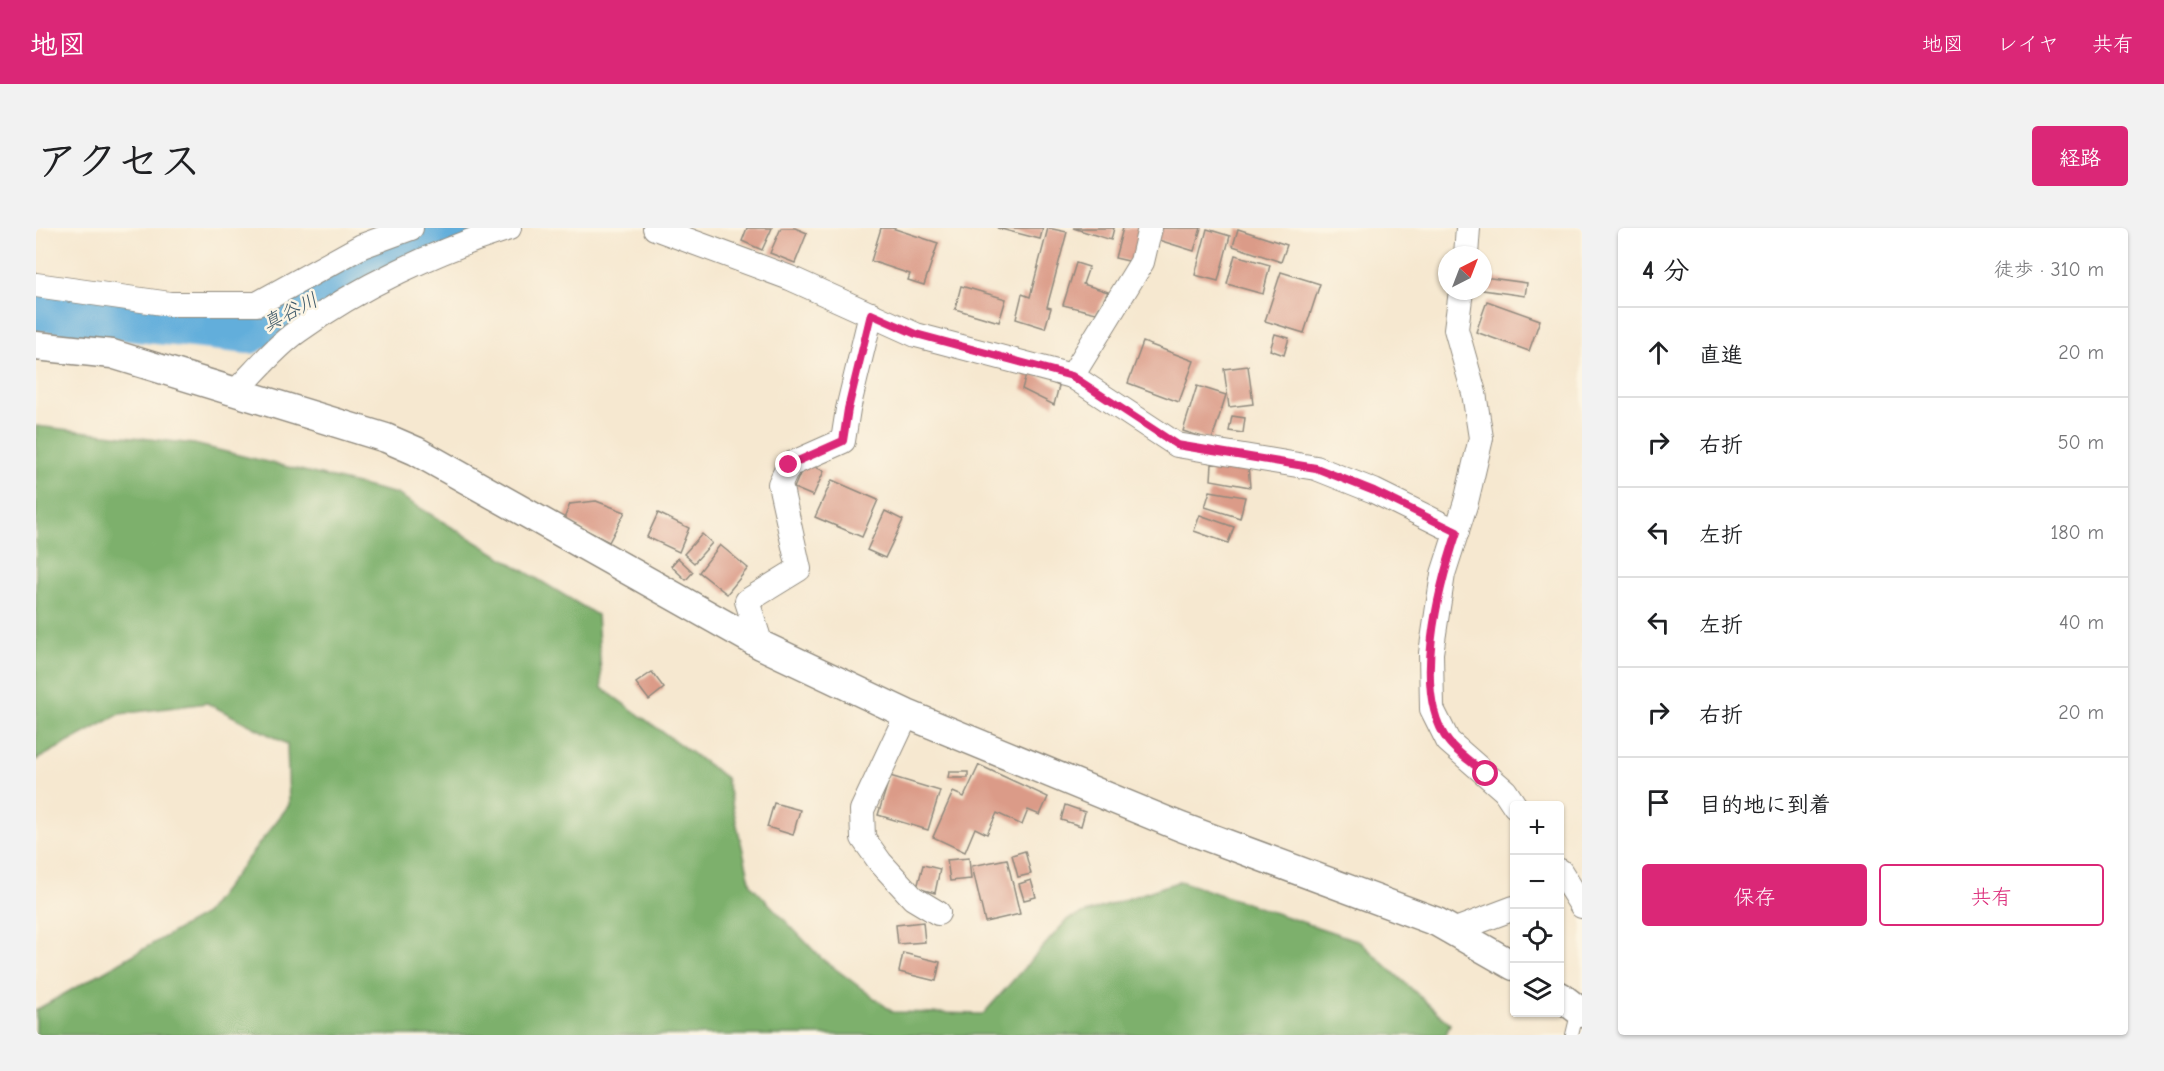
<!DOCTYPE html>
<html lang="ja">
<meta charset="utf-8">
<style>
:root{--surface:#fff;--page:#f2f2f2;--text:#202124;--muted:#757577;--line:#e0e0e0;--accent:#db2777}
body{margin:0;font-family:"Comic Neue","Klee One",sans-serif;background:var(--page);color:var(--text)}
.controls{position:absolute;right:18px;bottom:18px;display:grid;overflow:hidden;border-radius:6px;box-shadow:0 2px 4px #0004}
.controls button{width:54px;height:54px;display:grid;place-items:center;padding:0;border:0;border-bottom:2px solid var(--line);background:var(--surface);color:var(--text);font:30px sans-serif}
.compass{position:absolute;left:1402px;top:18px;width:54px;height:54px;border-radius:50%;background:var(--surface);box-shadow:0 2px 4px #0004;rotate:42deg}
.stop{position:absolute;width:18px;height:18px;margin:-14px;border:4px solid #db2777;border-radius:50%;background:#fff}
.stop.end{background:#db2777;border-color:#fff;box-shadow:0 2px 6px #0008}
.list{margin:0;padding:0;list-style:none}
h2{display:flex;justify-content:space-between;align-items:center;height:78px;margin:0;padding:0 24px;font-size:26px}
h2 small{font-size:20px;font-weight:400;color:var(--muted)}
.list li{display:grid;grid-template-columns:39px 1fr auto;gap:18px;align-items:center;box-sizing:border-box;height:90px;padding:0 24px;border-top:2px solid var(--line)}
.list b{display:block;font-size:22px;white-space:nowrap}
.list em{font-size:20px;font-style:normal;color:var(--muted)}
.actions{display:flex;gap:12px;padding:18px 24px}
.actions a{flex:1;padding:14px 0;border:2px solid var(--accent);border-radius:6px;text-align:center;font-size:21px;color:var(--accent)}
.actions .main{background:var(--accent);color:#fff}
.icon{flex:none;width:33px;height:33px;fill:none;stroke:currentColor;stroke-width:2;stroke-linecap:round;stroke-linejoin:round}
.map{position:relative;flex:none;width:1546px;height:807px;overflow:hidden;border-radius:6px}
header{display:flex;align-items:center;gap:36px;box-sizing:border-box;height:84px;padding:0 30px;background:var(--accent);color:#fff}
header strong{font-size:28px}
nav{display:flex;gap:33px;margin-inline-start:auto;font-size:21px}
.intro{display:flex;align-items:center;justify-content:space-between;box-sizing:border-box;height:144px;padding:0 36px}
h1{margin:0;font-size:42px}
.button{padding:15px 27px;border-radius:6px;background:var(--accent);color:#fff;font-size:21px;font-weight:700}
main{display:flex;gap:36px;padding:0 36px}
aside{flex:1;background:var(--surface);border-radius:6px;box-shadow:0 2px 4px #0004}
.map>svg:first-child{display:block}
</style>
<header>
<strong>地図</strong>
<nav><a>地図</a><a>レイヤ</a><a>共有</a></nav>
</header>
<div class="intro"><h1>アクセス</h1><a class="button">経路</a></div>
<main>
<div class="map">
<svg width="1546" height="807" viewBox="0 0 1546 807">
<rect width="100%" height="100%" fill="#fcf5e5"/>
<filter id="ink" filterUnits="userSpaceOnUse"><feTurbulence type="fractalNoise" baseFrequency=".0167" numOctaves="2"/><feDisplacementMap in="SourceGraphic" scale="12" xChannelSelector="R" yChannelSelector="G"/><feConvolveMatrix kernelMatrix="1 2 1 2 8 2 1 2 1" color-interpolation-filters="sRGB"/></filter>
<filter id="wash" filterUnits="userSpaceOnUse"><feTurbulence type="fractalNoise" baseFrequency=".008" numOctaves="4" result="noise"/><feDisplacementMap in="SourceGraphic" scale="24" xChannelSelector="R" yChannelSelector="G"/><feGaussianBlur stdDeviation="1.35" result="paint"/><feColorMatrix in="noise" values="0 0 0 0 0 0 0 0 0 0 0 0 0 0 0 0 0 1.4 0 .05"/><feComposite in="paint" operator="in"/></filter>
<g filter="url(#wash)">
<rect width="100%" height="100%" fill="#f6e8d0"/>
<path fill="#7db06c" stroke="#546e4c" stroke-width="1.5" d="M0,198L158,216L361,266L561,387L566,460L690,550L715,657L785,730L857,784L947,786L1032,691L1144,653L1323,713L1414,796L1410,807H0V782L169,686L253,577L251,516L171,475L84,486L0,532Z"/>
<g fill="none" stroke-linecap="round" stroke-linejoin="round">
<path stroke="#62aedb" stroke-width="42" d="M0,82L213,105L423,0"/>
</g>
<g id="blocks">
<g fill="#db9b88">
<path d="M711,0H736L726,22L706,13Z"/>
<path d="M745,0H759L771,5L759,35L734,25Z"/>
<path d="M845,0H856L902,15L888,57L872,52L874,46L835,33Z"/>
<path d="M961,0H1007L1004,11Z"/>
<path d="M1012,0L1031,4L1011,79L1015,80L1009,100L980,91L986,66L994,69Z"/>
<path d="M1037,0H1078L1075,12Z"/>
<path d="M1087,0H1105L1097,34L1079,30Z"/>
<path d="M1119,0H1165L1158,23L1116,10Z"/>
<path d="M1171,1L1194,8L1182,53L1159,47Z"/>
<path d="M1202,1L1251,17L1245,34L1197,18Z"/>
<path d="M1199,27L1234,37L1227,66L1191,56Z"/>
<path d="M1040,35L1053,39L1047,56L1072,64L1060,85L1027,77Z"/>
<path d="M1245,44L1284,56L1268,105L1229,93Z"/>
<path d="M1447,49L1491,55L1489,68L1447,62Z"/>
<path d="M925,58L970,71L963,94L919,81Z"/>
<path d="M1451,73L1504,92L1493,123L1440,104Z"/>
<path d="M1239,106L1253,110L1248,127L1234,122Z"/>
<path d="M1107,114L1158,133L1143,174L1092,155Z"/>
<path d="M1212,138L1217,176L1193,179L1188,141Z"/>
<path d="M991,143L1023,158L1018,177L986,161Z"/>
<path d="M1161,158L1190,167L1176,212L1147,203Z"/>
<path d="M1196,188L1209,190L1207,205L1193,203Z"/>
<path d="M769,234L788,243L777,268L758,260Z"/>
<path d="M1176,236L1212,238L1214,259L1175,252Z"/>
<path d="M796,252L842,272L826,309L779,289Z"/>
<path d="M1174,263L1209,269L1204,290L1169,279Z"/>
<path d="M560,273L589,284L573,314L528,291L534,276Z"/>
<path d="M849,283L867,292L849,330L831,322Z"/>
<path d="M622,285L653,300L643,324L611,309Z"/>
<path d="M1164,287L1198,299L1192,315L1158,303Z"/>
<path d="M666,306L676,315L658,335L648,326Z"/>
<path d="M684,317L712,340L691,366L663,344Z"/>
<path d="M642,330L657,344L650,352L635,338Z"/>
<path d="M616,444L628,460L613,472L600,455Z"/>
<path d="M943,537L1012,569L1004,587L992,582L986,597L961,585L951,606L939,600L929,624L897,609L917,564L928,569Z"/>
<path d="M913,544H932V550H912Z"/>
<path d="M854,548L904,563L892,602L842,587Z"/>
<path d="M738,575L764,582L757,607L731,599Z"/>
<path d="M1029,577L1049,584L1045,598L1025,592Z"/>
<path d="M989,623L995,646L982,649L976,627Z"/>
<path d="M933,630L935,651L914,653L911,632Z"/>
<path d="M971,631L984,686L949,694L936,638Z"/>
<path d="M887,637L904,641L899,665L881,660Z"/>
<path d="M995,652L1000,669L988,672L983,656Z"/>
<path d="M887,694L889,714L862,716L860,697Z"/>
<path d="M867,725L904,734L900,753L863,744Z"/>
</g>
</g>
</g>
<g filter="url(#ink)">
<use href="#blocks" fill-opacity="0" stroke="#908a7e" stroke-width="1.5"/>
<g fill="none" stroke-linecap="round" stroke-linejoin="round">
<defs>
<path id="service" d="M1536,807L1542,782"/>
<g id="minor">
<path d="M619,0L754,50L880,107L1036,148"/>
<path d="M1114,0L1106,34L1036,148L1141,217L1280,240L1338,263L1421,304"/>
<path d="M1430,27L1432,0"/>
<path d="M0,57L134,76H221L326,18L375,0"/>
<path d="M1425,63L1420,101L1438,165L1445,210L1430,274L1407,346L1395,425L1396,481L1412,513L1469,563L1479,578"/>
<path d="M199,164C219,144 239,119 262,103C324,58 400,23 473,0"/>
<path d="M725,417L711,373L763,341L744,256L753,237L807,213L812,181L835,86"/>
<path d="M871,486L826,582L827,610L844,634L877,670L902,685"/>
<path d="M1524,643L1546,678"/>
<path d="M1417,703L1478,680"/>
</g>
<g id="tertiary">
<path d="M0,118L76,126L350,210L380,223L725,417L871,486L1145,599L1401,694L1478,738"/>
<path d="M1524,768L1546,785"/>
</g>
</defs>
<use href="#service" stroke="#908a7e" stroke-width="14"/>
<use href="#minor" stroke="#908a7e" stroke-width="26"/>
<use href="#tertiary" stroke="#908a7e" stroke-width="31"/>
<use href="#service" stroke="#fff" stroke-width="12"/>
<use href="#minor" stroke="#fff" stroke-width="24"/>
<use href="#tertiary" stroke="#fff" stroke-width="28"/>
</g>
</g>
<g fill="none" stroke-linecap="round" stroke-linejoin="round" filter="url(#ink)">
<path stroke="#db2777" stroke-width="8" d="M753,237L807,213L812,181L835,86L880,106L1036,148L1141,217L1280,240L1338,263L1421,304C1403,358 1375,463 1412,513C1421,525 1438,536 1450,546"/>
</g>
<g text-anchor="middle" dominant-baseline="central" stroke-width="5" stroke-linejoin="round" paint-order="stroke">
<g font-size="20" font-style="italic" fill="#3e5969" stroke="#fcf5e5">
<text transform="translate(254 84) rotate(-27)">真谷川</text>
</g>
</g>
</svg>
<div class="controls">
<button>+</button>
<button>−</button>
<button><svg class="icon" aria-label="locate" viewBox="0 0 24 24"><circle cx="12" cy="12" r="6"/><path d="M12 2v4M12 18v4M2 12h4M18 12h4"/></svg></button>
<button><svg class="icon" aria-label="layers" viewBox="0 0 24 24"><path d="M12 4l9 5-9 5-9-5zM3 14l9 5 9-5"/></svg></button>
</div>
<svg class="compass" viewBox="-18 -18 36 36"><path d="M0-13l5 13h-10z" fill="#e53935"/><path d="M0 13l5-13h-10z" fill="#757577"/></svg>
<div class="stop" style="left:1450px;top:546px"></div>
<div class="stop end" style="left:753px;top:237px"></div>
</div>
<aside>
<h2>4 分<small>徒歩 · 310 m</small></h2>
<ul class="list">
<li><svg class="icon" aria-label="ahead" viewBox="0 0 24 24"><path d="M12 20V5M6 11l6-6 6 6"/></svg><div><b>直進</b></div><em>20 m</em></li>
<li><svg class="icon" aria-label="right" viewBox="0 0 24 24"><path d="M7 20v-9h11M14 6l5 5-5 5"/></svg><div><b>右折</b></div><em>50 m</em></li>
<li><svg class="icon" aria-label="left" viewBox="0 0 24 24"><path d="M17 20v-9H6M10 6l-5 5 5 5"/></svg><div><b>左折</b></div><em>180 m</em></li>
<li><svg class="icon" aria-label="left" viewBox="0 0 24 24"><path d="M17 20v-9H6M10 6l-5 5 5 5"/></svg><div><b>左折</b></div><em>40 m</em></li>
<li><svg class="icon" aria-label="right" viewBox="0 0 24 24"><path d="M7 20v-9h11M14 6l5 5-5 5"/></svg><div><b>右折</b></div><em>20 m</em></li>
<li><svg class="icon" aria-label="arrive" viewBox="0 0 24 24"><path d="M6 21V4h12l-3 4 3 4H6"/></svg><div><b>目的地に到着</b></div></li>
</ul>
<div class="actions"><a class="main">保存</a><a>共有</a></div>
</aside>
</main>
